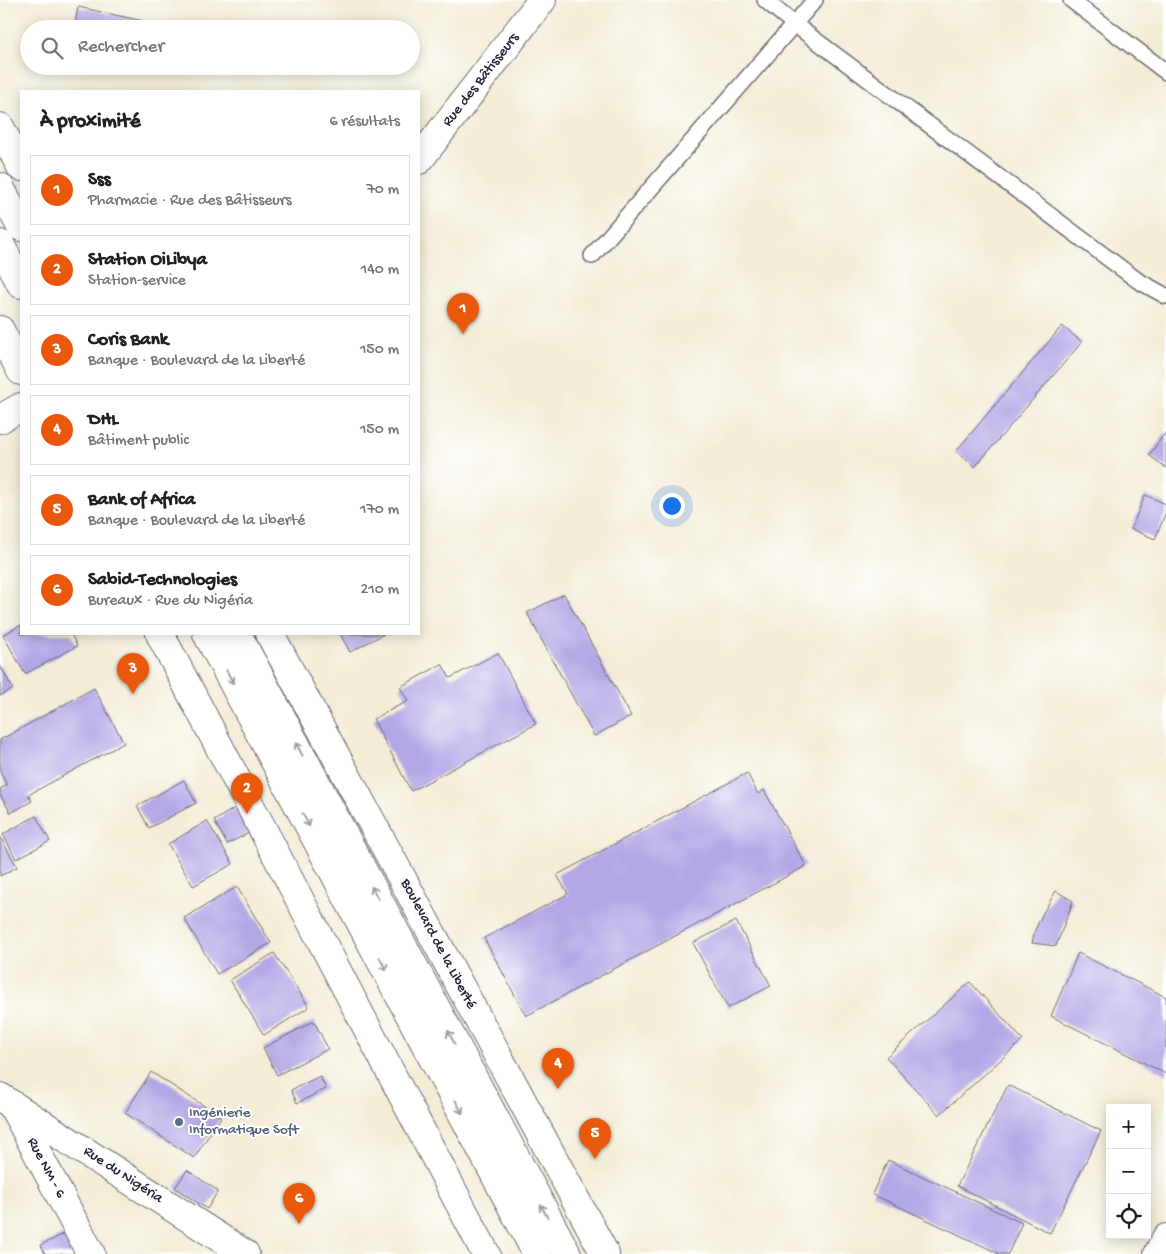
<!DOCTYPE html>
<html lang="fr">
<meta charset="utf-8">
<style>
:root{--surface:#fff;--page:#f2f2f2;--text:#202124;--muted:#757577;--line:#e0e0e0;--accent:#ea580c}
body{margin:0;font-family:"Gochi Hand",sans-serif;background:var(--page);color:var(--text)}
.controls{position:absolute;right:15px;bottom:15px;display:grid;overflow:hidden;border-radius:0px;box-shadow:0 2px 12px #0003}
.controls button{width:45px;height:45px;display:grid;place-items:center;padding:0;border:0;border-bottom:1px solid var(--line);background:var(--surface);color:var(--text);font:25px sans-serif}
.you{position:absolute;left:671px;top:505px;width:18px;height:18px;margin:-12px;border:4px solid #fff;border-radius:50%;background:#1a73e8;box-shadow:0 0 0 8px #1a73e833}
.badge{display:grid;place-items:center;width:32px;height:32px;border-radius:50%;background:var(--accent);color:#fff;font-size:16px;font-weight:700}
.pin{position:absolute;translate:-50% -41px;filter:drop-shadow(0 1px 2px #0008)}
.pin::after{content:'';position:absolute;top:26px;width:18px;height:15px;background:inherit;clip-path:polygon(0 0,100% 0,50% 100%)}
.list{margin:0;padding:0;list-style:none}
h2{display:flex;justify-content:space-between;align-items:center;height:65px;margin:0;padding:0 20px;font-size:21px}
h2 small{font-size:16px;font-weight:400;color:var(--muted)}
.list li{display:grid;grid-template-columns:32px 1fr auto;gap:15px;align-items:center;box-sizing:border-box;height:70px;margin:0 10px 10px;padding:0 10px;border:1px solid var(--line);border-radius:0px}
.list b{display:block;font-size:19px;white-space:nowrap}
.list p{margin:0;font-size:16px;white-space:nowrap;color:var(--muted)}
.list em{font-size:16px;font-style:normal;color:var(--muted)}
.icon{flex:none;width:28px;height:28px;fill:none;stroke:currentColor;stroke-width:2;stroke-linecap:round;stroke-linejoin:round}
.map{position:relative;flex:none;width:1166px;height:1254px;overflow:hidden}
.search{position:absolute;background:var(--surface);box-shadow:0 2px 12px #0003;left:20px;top:20px;width:400px;height:55px;display:flex;align-items:center;gap:12px;box-sizing:border-box;padding:0 18px;border-radius:28px;color:var(--muted);font-size:19px}
.panel{position:absolute;background:var(--surface);box-shadow:0 2px 12px #0003;left:20px;top:90px;width:400px;height:545px;border-radius:0px}
.map>svg:first-child{display:block}
</style>
<div class="map">
<svg width="1166" height="1254" viewBox="0 0 1166 1254">
<rect width="100%" height="100%" fill="#fff"/>
<filter id="ink" filterUnits="userSpaceOnUse"><feTurbulence type="fractalNoise" baseFrequency=".02" numOctaves="2"/><feDisplacementMap in="SourceGraphic" scale="10" xChannelSelector="R" yChannelSelector="G"/><feConvolveMatrix kernelMatrix="1 2 1 2 8 2 1 2 1" color-interpolation-filters="sRGB"/></filter>
<filter id="wash" filterUnits="userSpaceOnUse"><feTurbulence type="fractalNoise" baseFrequency=".0096" numOctaves="4" result="noise"/><feDisplacementMap in="SourceGraphic" scale="20" xChannelSelector="R" yChannelSelector="G"/><feGaussianBlur stdDeviation="1.12" result="paint"/><feColorMatrix in="noise" values="0 0 0 0 0 0 0 0 0 0 0 0 0 0 0 0 0 1.4 0 .05"/><feComposite in="paint" operator="in"/></filter>
<g filter="url(#wash)">
<rect width="100%" height="100%" fill="#f3ecd6"/>
<g id="blocks">
<g fill="#b4a7e6">
<path d="M78,7L143,21L142,29H74Z"/>
<path d="M1062,326L1082,342L975,467L956,451Z"/>
<path d="M1166,432V468L1149,455Z"/>
<path d="M1145,495L1166,504V512L1155,539L1131,529Z"/>
<path d="M564,594L631,716L594,736L527,613Z"/>
<path d="M21,625V634H71L77,646L25,674L3,635Z"/>
<path d="M340,634H384L350,652Z"/>
<path d="M498,653L536,724L411,791L373,719L408,701L400,687L442,664L450,678Z"/>
<path d="M0,665L13,689L0,696Z"/>
<path d="M94,688L124,743L28,795L32,801L11,813L0,795V789L7,785L0,772V740Z"/>
<path d="M747,773L758,794L764,790L806,866L526,1016L484,938L568,894L557,875Z"/>
<path d="M184,780L196,803L149,828L137,806Z"/>
<path d="M241,804L249,833L227,844L214,821Z"/>
<path d="M36,816L50,841L16,859L3,834Z"/>
<path d="M207,821L233,864L193,886L168,844Z"/>
<path d="M0,836L17,867L0,876Z"/>
<path d="M237,887L271,943L217,974L184,918Z"/>
<path d="M1056,891L1073,901L1056,946L1032,943L1035,930L1043,913Z"/>
<path d="M736,921L771,986L728,1008L693,943Z"/>
<path d="M274,953L309,1007L264,1035L230,980Z"/>
<path d="M1078,953L1166,997V1074L1051,1016Z"/>
<path d="M970,982L1023,1040L939,1115L886,1057Z"/>
<path d="M314,1021L328,1049L277,1075L263,1048Z"/>
<path d="M151,1072L221,1117L194,1158L125,1113Z"/>
<path d="M320,1076L326,1089L297,1103L291,1090Z"/>
<path d="M1008,1085L1101,1131L1050,1233L957,1186Z"/>
<path d="M888,1160L1022,1223L1008,1254H1000L872,1194Z"/>
<path d="M187,1170L218,1191L207,1209L175,1188Z"/>
<path d="M66,1233L76,1254H45L41,1245Z"/>
</g>
</g>
</g>
<g filter="url(#ink)">
<use href="#blocks" fill-opacity="0" stroke="#6b6971" stroke-width="1"/>
<g fill="none" stroke-linecap="round" stroke-linejoin="round">
<defs>
<g id="lane">
<path d="M765,0L794,24L1137,280L1166,296"/>
<path d="M1071,0L1166,72"/>
<path d="M592,256L815,0"/>
</g>
<g id="street">
<path d="M0,419L21,407"/>
<path d="M0,1097L245,1254"/>
<path d="M12,1105L91,1254"/>
</g>
<g id="secondary">
<path d="M0,127L21,167"/>
<path d="M419,160L542,0"/>
<path d="M0,330L21,371"/>
<path d="M160,634L486,1254"/>
<path d="M270,634L605,1254"/>
<path d="M1158,1254L1166,1238"/>
</g>
<g id="highway">
<path d="M0,187L21,227"/>
<path d="M0,244L21,284"/>
<path d="M207,634L537,1254"/>
<path d="M237,634L567,1254"/>
</g>
</defs>
<use href="#lane" stroke="#6b6971" stroke-width="18"/>
<use href="#street" stroke="#6b6971" stroke-width="30"/>
<use href="#secondary" stroke="#6b6971" stroke-width="30"/>
<use href="#highway" stroke="#6b6971" stroke-width="30"/>
<use href="#lane" stroke="#fff" stroke-width="15"/>
<use href="#street" stroke="#fff" stroke-width="28"/>
<use href="#secondary" stroke="#fff" stroke-width="28"/>
<use href="#highway" stroke="#fff" stroke-width="28"/>
</g>
<defs><path id="oneway-shaft" d="M-6 0H5M1.5-3L5.5 0L1.5 3" fill="none" stroke-width="1.6" stroke-linecap="round" stroke-linejoin="round" transform="scale(1.25)"/></defs>
<g stroke="#9c9ca7">
<use href="#oneway-shaft" transform="translate(230 677) rotate(62)"/>
<use href="#oneway-shaft" transform="translate(299 749) rotate(-118)"/>
<use href="#oneway-shaft" transform="translate(306 820) rotate(62)"/>
<use href="#oneway-shaft" transform="translate(375 893) rotate(-118)"/>
<use href="#oneway-shaft" transform="translate(383 964) rotate(62)"/>
<use href="#oneway-shaft" transform="translate(451 1037) rotate(-118)"/>
<use href="#oneway-shaft" transform="translate(459 1107) rotate(62)"/>
<use href="#oneway-shaft" transform="translate(544 1211) rotate(-118)"/>
</g>
</g>
<circle fill="#5c6f8a" stroke="#fff" stroke-width="2" cx="179" cy="1122" r="5"/>
<g text-anchor="middle" dominant-baseline="central" stroke-width="4" stroke-linejoin="round" paint-order="stroke">
<g font-size="15" fill="#22223b" stroke="#fff">
<text transform="translate(481 80) rotate(-52)">Rue des Bâtisseurs</text>
<text transform="translate(438 944) rotate(62)">Boulevard de la Liberté</text>
<text transform="translate(46 1168) rotate(62)">Rue NM - 6</text>
<text transform="translate(123 1175) rotate(33)">Rue du Nigéria</text>
</g>
<g font-size="15" fill="#4e5e75" stroke="#fff" text-anchor="start">
<text x="189" y="1113">Ingénierie<tspan x="189" dy="17">Informatique Soft</tspan></text>
</g>
</g>
</svg>
<div class="controls">
<button>+</button>
<button>−</button>
<button><svg class="icon" aria-label="locate" viewBox="0 0 24 24"><circle cx="12" cy="12" r="6"/><path d="M12 2v4M12 18v4M2 12h4M18 12h4"/></svg></button>
</div>
<div class="you"></div>
<div class="pin badge" style="left:463px;top:334px">1</div>
<div class="pin badge" style="left:247px;top:814px">2</div>
<div class="pin badge" style="left:133px;top:694px">3</div>
<div class="pin badge" style="left:558px;top:1089px">4</div>
<div class="pin badge" style="left:595px;top:1159px">5</div>
<div class="pin badge" style="left:299px;top:1224px">6</div>
<div class="search"><svg class="icon" aria-label="search" viewBox="0 0 24 24"><circle cx="10" cy="10" r="6"/><path d="M15 15l6 6"/></svg>Rechercher</div>
<section class="panel">
<h2>À proximité<small>6 résultats</small></h2>
<ul class="list">
<li><span class="badge">1</span><div><b>Sss</b><p>Pharmacie · Rue des Bâtisseurs</p></div><em>70 m</em></li>
<li><span class="badge">2</span><div><b>Station OiLibya</b><p>Station-service</p></div><em>140 m</em></li>
<li><span class="badge">3</span><div><b>Coris Bank</b><p>Banque · Boulevard de la Liberté</p></div><em>150 m</em></li>
<li><span class="badge">4</span><div><b>DHL</b><p>Bâtiment public</p></div><em>150 m</em></li>
<li><span class="badge">5</span><div><b>Bank of Africa</b><p>Banque · Boulevard de la Liberté</p></div><em>170 m</em></li>
<li><span class="badge">6</span><div><b>Sabid-Technologies</b><p>Bureaux · Rue du Nigéria</p></div><em>210 m</em></li>
</ul>
</section>
</div>
